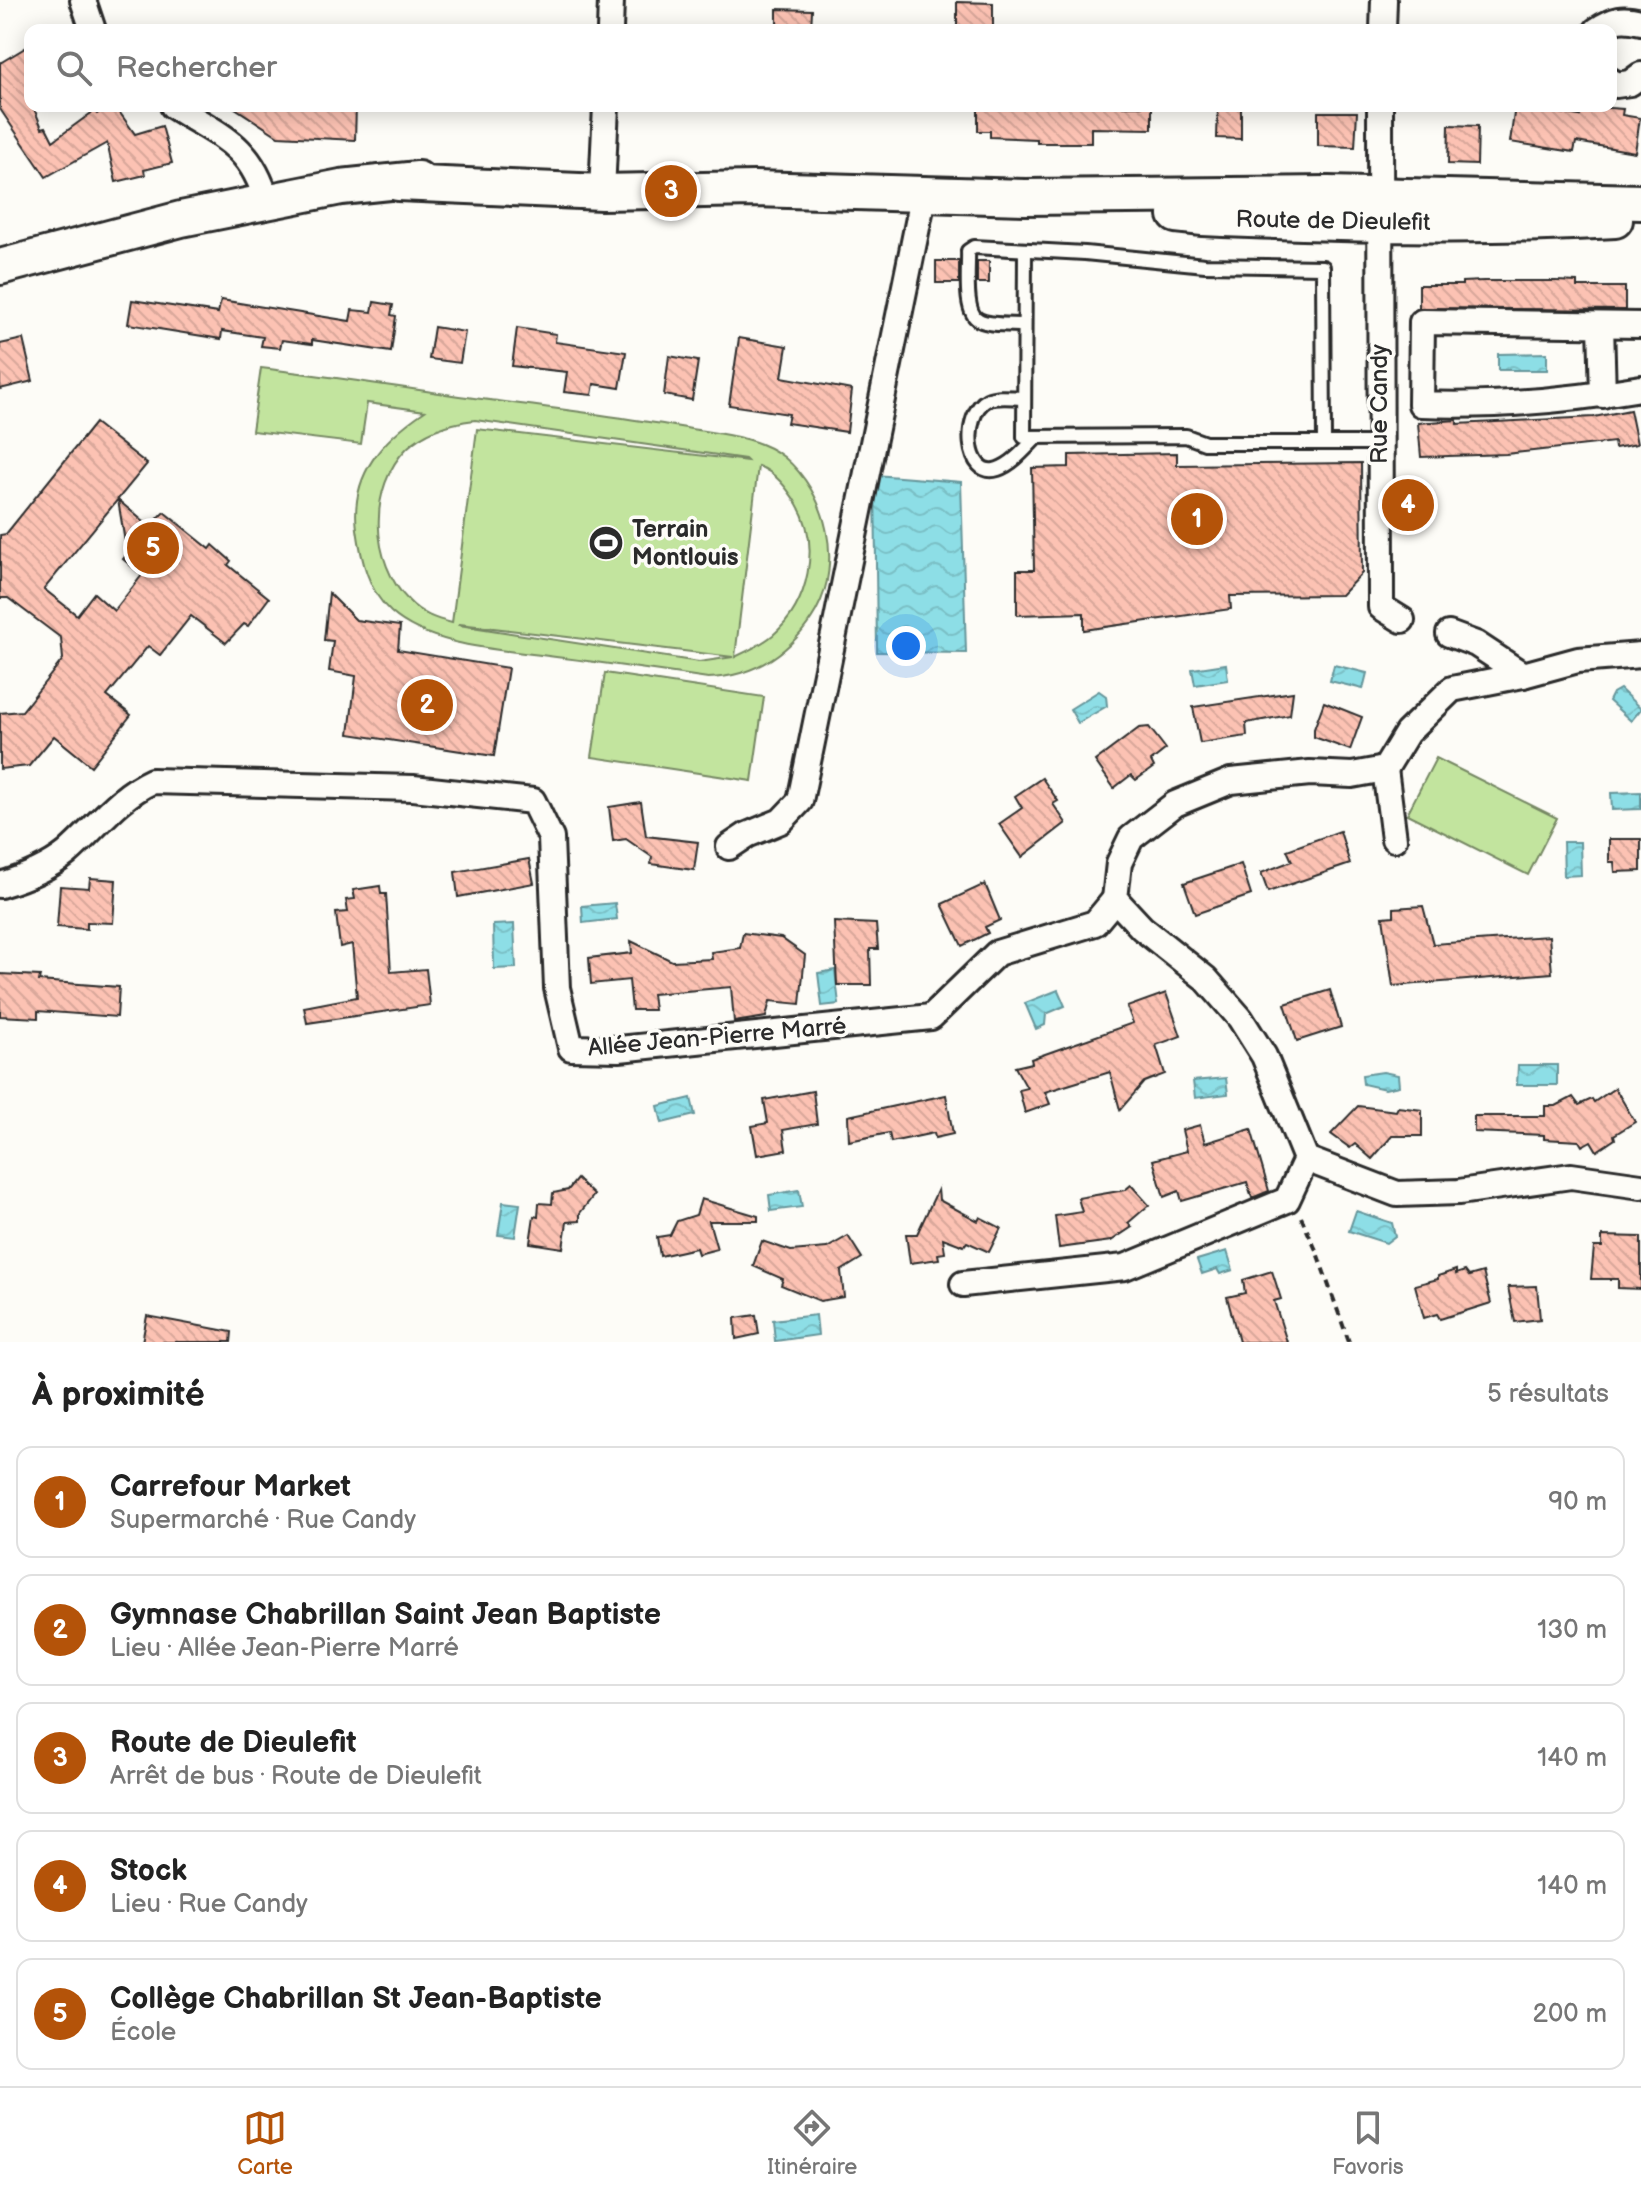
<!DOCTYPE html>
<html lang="fr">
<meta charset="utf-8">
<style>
:root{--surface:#fff;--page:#f2f2f2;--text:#222;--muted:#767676;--line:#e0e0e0;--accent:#b45309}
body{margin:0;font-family:"Balsamiq Sans",sans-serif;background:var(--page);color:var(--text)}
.you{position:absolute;left:906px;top:646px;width:28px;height:28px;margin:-20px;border:6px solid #fff;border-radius:50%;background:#1a73e8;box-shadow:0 0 0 12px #1a73e833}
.badge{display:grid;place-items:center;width:52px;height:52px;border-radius:50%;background:var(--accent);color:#fff;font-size:26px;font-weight:700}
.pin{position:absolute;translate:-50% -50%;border:4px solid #fff;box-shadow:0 2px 8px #0006}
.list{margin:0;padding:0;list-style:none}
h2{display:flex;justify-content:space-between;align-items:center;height:104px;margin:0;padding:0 32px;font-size:34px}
h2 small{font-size:26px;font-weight:400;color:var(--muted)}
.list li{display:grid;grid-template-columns:52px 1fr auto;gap:24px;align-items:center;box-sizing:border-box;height:112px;margin:0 16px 16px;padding:0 16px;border:2px solid var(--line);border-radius:16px}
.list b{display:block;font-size:30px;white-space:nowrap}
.list p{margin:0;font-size:26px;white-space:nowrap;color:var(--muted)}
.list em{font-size:26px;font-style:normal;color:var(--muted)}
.icon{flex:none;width:44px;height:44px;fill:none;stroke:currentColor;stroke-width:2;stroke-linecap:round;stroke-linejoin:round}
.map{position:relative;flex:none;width:1641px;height:1342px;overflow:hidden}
.search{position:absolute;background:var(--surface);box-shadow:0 4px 20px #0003;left:24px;right:24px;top:24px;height:88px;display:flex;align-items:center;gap:20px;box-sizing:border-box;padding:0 28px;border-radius:16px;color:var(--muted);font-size:30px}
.sheet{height:744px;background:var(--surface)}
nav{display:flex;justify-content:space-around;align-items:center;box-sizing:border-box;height:112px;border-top:2px solid var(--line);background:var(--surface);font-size:22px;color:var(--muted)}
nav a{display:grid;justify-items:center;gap:4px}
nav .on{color:var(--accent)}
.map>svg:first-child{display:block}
</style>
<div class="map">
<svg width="1641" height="1342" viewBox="0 0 1641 1342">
<defs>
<pattern id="water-waves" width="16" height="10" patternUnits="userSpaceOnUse" patternTransform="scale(2)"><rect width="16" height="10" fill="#8ddee6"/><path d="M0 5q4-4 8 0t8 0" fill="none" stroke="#7abfc5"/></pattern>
<pattern id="building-back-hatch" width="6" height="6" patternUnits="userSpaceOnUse" patternTransform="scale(2)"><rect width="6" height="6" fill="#fcc2b3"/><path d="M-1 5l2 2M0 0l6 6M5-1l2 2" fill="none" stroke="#d8a79a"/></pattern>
</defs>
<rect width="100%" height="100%" fill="#fdfcf7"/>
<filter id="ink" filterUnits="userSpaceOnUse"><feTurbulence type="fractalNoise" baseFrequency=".0125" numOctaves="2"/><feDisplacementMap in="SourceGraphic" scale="16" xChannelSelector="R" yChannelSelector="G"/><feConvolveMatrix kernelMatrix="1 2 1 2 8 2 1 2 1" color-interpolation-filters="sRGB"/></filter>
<g filter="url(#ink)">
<g fill="#c2e49e" stroke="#768864" stroke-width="2" fill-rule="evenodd">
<path d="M261,368C327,376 393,386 459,396C535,406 611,415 686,428C718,434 758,436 784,457C827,493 843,562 816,611C793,651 755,677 708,678C660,671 612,664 564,658C511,650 432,649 391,612C368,591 361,558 357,529C350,474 383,439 425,411L367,403L361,444L252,431ZM475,420L745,459L747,461L477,429L452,623C436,619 421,614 409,601C370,562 368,487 407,448C426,430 450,423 475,420ZM758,466C775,472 787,488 797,504C821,545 809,604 773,635C762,644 748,651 735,657ZM459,625L460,624L733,657L699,662Z"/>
<path d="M605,673L764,697L752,781L592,757Z"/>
<path d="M1436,758L1557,818L1528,875L1407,814Z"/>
</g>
<g fill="url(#water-waves)" stroke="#66969b" stroke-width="2">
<path d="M1547,353V370H1498V354Z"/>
<path d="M875,475L961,482L966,653L877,652Z"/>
<path d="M1226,664L1228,680L1195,685L1192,669Z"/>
<path d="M1334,665L1367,673L1363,689L1330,681Z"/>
<path d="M1620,689L1641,709L1631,721L1609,701L1613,693Z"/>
<path d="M1099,691L1106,696L1107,706L1078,723L1070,709Z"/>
<path d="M1641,792V809L1612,810L1611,793Z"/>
<path d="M1563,842H1580L1581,875L1564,876Z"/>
<path d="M615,903L617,919L583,923L582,906Z"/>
<path d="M514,924L516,968L494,969L493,925Z"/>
<path d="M835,970L839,1004L822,1006L818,973Z"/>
<path d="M1058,990L1065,1006L1046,1014L1045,1025L1036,1029L1025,1003Z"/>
<path d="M1518,1065H1557V1085H1517Z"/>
<path d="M1383,1072L1398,1075L1399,1086L1385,1089L1363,1084L1362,1075Z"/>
<path d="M1226,1078L1228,1094L1195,1098L1193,1081Z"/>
<path d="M691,1098L695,1115L662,1123L658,1106Z"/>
<path d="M799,1190L802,1207L771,1211L769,1195Z"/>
<path d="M503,1202L520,1204L515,1237L498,1235Z"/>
<path d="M1356,1211L1392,1223L1395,1236L1386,1243L1349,1231Z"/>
<path d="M1227,1251L1233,1270L1220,1274L1217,1269L1202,1274L1197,1260Z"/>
<path d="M816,1315L818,1335L775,1341L773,1320Z"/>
</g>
<g fill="url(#building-back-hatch)" stroke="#2b2b2b" stroke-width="2">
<path d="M957,2L993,3V30H957Z"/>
<path d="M777,9L812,10L811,30H777Z"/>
<path d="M30,45V106H33L42,128L46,127L53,141L94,111L97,114L108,106H115L135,134L162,126L172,163L144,170L145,175L116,182L107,143L46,177L0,109V63Z"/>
<path d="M232,106H356L355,140L278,136Z"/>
<path d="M978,106H1152V129L1091,128V143H1037V139L990,137V131H978Z"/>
<path d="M1218,106H1241V139L1217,138Z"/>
<path d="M1515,106L1580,116L1582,106L1623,109L1622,115L1640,118L1635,152L1576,142L1574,152L1510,142Z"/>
<path d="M1318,112H1357L1355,147L1318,146Z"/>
<path d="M1449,125L1478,126L1477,165L1448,164Z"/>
<rect x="936" y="261" width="23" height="22"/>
<rect x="977" y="261" width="12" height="22"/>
<path d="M1483,281H1556L1577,282V287H1625V310L1419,308V285H1462V282Z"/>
<path d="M132,300L218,313L221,300L350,321L352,310L372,312L374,302L393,305L391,315L396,316L391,352L312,340V344L282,340L280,348L261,346L263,337L222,331L221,339L128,324Z"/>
<path d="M434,327L465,332L460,363L429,359Z"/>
<path d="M517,328L556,334L555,342L626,352L620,388L594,384L592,395L564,392L567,372L512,366Z"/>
<path d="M739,338L787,346L782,377L852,390L847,432L787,423L789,414L729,405Z"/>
<path d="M23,339L33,381L0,389V344Z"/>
<path d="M669,356L698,361L692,400L664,395Z"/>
<path d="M1630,410L1637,444L1615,448L1614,442L1506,454L1421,457L1418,423L1457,420V424L1594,417Z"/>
<path d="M95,423L147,464L44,589L77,615L94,593L114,611L142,575L123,559L127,554L118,500L150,527L164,512L210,549L213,545L231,561L228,565L269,598L248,626L244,624L226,643L191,616L160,655L148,646L107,696L131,715L91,766L54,736L29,766L0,769V713L22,711L63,659L61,638L8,598H0V535L6,534Z"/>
<path d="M1177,453V465L1361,463L1362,573L1341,595L1230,596L1231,609L1084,630V613L1017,615V570H1034L1032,468L1069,467V455Z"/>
<path d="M329,593L356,620L400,626L398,650L508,668L494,756L349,734L356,676L329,671L333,641L324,640Z"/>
<path d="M1293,692L1290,715L1246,723L1247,736L1200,743L1193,707Z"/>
<path d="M1324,702L1362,717L1350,750L1314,737V729Z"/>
<path d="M1149,727L1166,749L1151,761L1154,767L1136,780L1131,775L1114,788L1095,761L1139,728Z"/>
<path d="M1042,778L1058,801L1053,804L1066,823L1022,857L999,824L1022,808L1015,796Z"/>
<path d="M641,802L646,836L698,842L694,870L651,864L652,857L626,839L613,841L609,807Z"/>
<path d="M1340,831L1350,864L1268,892L1261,873L1292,861L1287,850Z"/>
<path d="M1609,839H1641V871L1615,872L1614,862H1609Z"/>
<path d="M529,859L534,883L458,897L455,872Z"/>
<path d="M1241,864L1251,895L1195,914L1184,883Z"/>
<path d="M90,878L116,880L113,923L87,922V929L57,927L60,886L89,888Z"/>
<path d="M985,884L1000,920L985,927L988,933L962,946L942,904Z"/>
<path d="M380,886L381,894H386L391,972L426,969L430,1005L307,1023L304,1007L357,997L352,944L340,947L336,913L348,912L346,900L355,899L353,890Z"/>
<path d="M1423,906L1433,944L1549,936L1552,973L1393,986L1383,917L1394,916V908Z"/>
<path d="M834,922L876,924L878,949H870L871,985H837Z"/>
<path d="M743,933L781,938L805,955L800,1004L770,1001L766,1017L734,1022L731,987L652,994L654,1010H632L629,980L591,984L589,958L632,953L631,941L672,961L712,959L711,952L740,948Z"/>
<path d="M0,974L40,976L39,981L119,987L117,1017L38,1011V1018L0,1016Z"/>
<path d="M1330,990L1341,1027L1297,1041L1285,1004Z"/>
<path d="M1166,993L1181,1036L1156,1045L1165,1074L1144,1082L1120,1110L1110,1072L1045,1092L1050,1104L1025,1113L1019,1090L1027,1088L1015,1067L1032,1063L1031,1059L1133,1023L1127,1007Z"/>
<path d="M1615,1088L1635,1122L1614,1135L1615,1139L1597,1151L1591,1141L1582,1146L1579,1141L1544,1139V1135L1474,1132V1116H1545V1106H1556L1573,1097L1579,1105L1592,1099L1594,1102Z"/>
<path d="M813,1091L817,1124L783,1130L786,1150L757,1155L752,1126L768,1123L764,1100Z"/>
<path d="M946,1095L953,1134L935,1138L934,1133L891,1142L889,1133L849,1141L848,1116Z"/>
<path d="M1358,1106L1396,1111L1398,1107L1422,1110V1136H1392L1372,1159L1355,1144L1350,1148L1331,1134Z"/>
<path d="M1200,1125L1205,1143L1251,1129L1269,1191L1252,1198L1247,1182L1182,1201L1179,1191L1164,1197L1153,1160L1187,1151L1182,1130Z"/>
<path d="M577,1179L594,1195L580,1213V1221L567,1222L563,1248L530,1243L534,1216L538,1217L539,1203L552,1204L553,1193L568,1190Z"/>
<path d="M1131,1185L1149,1205L1128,1223L1132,1227L1111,1241L1059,1248L1055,1216L1082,1212L1078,1198L1125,1190Z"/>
<path d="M938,1189L939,1200L978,1221L980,1217L1001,1228L989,1252L967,1242L964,1246L943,1238L945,1253L938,1254L939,1259L910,1263L906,1234H917Z"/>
<path d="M701,1199L758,1216V1221H709L717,1249L698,1254L696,1248L660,1256L657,1237L670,1235L677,1221L696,1215Z"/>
<path d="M848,1236L862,1258L841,1271L844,1297L820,1301L781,1285L783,1279L753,1266L762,1241L791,1251L827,1248Z"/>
<path d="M1602,1236L1641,1237V1289L1618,1288V1279H1591L1594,1247H1602Z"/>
<path d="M1456,1270V1274L1465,1271L1469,1276L1483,1272L1491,1303L1440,1319L1437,1314L1424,1318L1415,1285L1438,1279V1276Z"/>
<path d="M1272,1271L1281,1299L1274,1301L1287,1342H1239L1227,1297L1245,1293L1243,1280Z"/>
<path d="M1537,1286L1540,1319L1515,1322L1508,1287Z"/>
<path d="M756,1315L759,1334L736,1339L735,1318Z"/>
<path d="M147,1316L232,1332L231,1342H142Z"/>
</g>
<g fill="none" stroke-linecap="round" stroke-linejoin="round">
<defs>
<g id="service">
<path d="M1025,250L1024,437L1186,436L1205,443H1380"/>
<path d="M1024,325C1011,324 991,326 979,320C963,313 969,267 968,251L974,247L1085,253L1205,265L1323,267L1324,443"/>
<path d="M1024,398C1012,398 997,395 987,400C962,413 965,480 998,469C1013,464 1026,448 1037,437"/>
</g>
<g id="minor">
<path d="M83,0L93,30"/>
<path d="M610,30L611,0"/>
<path d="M1383,30L1384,0"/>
<path d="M1597,30C1614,19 1622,17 1641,22"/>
<path d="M1611,81L1616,85L1630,83L1641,75"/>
<path d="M173,106C220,136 251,144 267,202"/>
<path d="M1380,106L1381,607L1402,620"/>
<path d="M602,192L606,106"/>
<path d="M1601,325L1603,395"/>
<path d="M1641,325L1422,322L1421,404C1494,407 1570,400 1641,388"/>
<path d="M1449,634L1476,644L1523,675"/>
<path d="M1641,655L1578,660L1523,675L1452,689L1407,733L1385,769L1352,775L1310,773L1231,781L1175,804L1131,838L1119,863L1115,899L1142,928L1206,979L1240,1018L1264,1056L1306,1159L1397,1194L1459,1192L1571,1176L1641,1186"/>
<path d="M1385,769L1394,839"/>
<path d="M729,847L747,835L781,821L800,801L924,193"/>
<path d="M0,885C24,878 47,869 67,853C96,828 117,797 152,781L413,788L533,801L551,838L557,988L571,1048L619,1049L931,1017L997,953L1095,923L1115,899"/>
<path d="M963,1284L1125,1267L1287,1200L1306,1159"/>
</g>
<g id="secondary">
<path d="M398,183L602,192L754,189L1025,197L1328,194L1641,202"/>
<path d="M1176,215L1203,218C1340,224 1478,228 1615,220"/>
<path d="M0,267L181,219L341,187L418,179"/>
</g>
</defs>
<use href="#service" stroke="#2b2b2b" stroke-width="18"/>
<use href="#minor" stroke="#2b2b2b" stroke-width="30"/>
<use href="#secondary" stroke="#2b2b2b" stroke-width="40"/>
<path stroke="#2b2b2b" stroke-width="4" stroke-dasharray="8 6" stroke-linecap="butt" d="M1301,1217L1316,1250L1349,1342"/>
<use href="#service" stroke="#fdfcf7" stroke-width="12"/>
<use href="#minor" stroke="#fdfcf7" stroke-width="24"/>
<use href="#secondary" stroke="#fdfcf7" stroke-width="34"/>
</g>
</g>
<defs>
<symbol id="stadium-disc" viewBox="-11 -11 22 22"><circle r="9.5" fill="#2b2b2b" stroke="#fdfcf7"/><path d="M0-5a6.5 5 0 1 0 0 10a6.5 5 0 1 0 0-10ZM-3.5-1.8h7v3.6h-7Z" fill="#fff"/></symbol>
</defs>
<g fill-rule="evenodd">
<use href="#stadium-disc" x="586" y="523" width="40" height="40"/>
</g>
<g text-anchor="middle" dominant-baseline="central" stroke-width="7" stroke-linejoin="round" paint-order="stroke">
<g font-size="24" fill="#2b2b2b" stroke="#fdfcf7">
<text transform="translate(1333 221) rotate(1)">Route de Dieulefit</text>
<text transform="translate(1379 404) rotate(-90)">Rue Candy</text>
<text transform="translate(717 1037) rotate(-5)">Allée Jean-Pierre Marré</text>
</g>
<g font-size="24" font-weight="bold" fill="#2b2b2b" stroke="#fdfcf7" text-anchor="start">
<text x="632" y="529">Terrain<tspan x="632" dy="28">Montlouis</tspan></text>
</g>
</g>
</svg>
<div class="you"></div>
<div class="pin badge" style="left:1197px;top:519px">1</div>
<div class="pin badge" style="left:427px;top:705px">2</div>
<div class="pin badge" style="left:671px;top:191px">3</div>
<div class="pin badge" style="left:1408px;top:505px">4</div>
<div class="pin badge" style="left:153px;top:548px">5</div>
<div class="search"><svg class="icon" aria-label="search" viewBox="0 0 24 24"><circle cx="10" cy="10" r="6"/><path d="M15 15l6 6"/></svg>Rechercher</div>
</div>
<section class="sheet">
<h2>À proximité<small>5 résultats</small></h2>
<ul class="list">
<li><span class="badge">1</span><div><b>Carrefour Market</b><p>Supermarché · Rue Candy</p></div><em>90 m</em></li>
<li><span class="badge">2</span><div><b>Gymnase Chabrillan Saint Jean Baptiste</b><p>Lieu · Allée Jean-Pierre Marré</p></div><em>130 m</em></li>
<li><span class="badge">3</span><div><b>Route de Dieulefit</b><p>Arrêt de bus · Route de Dieulefit</p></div><em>140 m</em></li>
<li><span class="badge">4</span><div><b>Stock</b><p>Lieu · Rue Candy</p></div><em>140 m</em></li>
<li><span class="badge">5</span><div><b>Collège Chabrillan St Jean-Baptiste</b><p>École</p></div><em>200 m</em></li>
</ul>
</section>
<nav>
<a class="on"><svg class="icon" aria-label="map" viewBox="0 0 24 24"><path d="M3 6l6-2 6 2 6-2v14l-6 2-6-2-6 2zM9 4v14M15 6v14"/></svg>Carte</a>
<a><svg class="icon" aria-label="directions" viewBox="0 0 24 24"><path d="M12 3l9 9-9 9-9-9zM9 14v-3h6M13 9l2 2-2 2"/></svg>Itinéraire</a>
<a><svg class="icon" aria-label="saved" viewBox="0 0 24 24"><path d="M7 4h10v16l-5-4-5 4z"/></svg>Favoris</a>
</nav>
